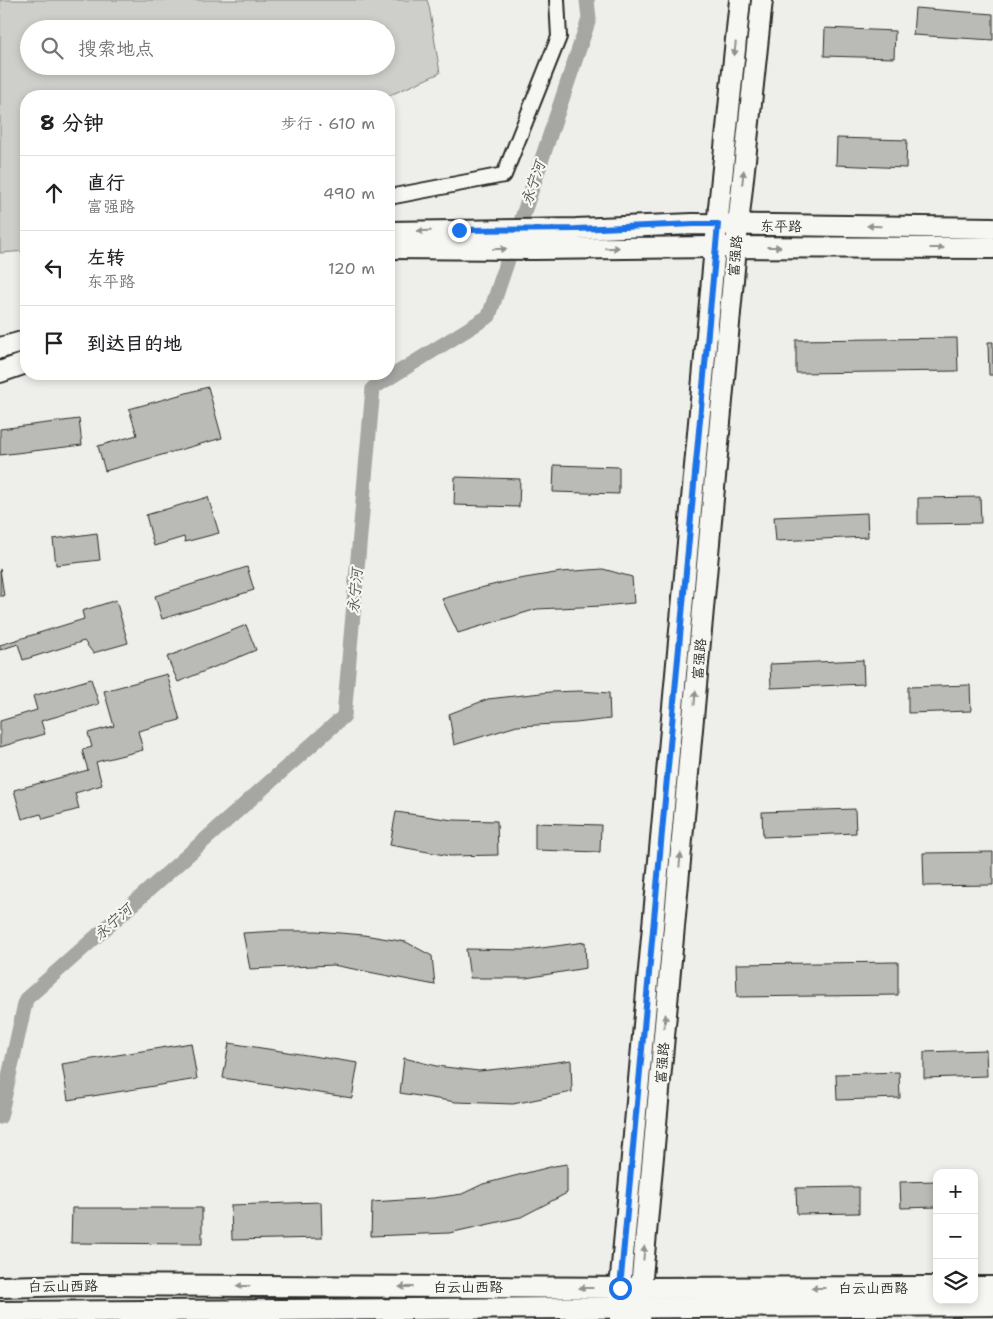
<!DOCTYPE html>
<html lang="zh">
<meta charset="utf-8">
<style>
:root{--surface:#fff;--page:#f2f2f2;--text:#202124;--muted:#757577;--line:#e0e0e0}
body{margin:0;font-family:"Shantell Sans","LXGW WenKai TC",sans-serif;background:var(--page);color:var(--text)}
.controls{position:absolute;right:15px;bottom:15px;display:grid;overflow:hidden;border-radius:10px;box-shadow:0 2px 8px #0003}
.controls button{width:45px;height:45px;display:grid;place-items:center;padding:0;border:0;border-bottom:1px solid var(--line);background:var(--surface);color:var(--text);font:25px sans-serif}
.stop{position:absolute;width:15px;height:15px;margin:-11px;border:4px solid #1a73e8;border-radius:50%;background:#fff}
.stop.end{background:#1a73e8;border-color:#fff;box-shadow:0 1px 5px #0008}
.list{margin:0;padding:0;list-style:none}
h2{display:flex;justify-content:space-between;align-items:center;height:65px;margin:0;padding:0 20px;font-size:21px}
h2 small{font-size:16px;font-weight:400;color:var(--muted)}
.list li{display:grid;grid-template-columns:32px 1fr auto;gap:15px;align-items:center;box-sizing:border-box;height:75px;padding:0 20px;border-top:1px solid var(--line)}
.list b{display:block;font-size:19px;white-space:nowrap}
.list p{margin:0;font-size:16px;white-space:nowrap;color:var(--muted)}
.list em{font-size:16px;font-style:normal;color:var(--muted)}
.icon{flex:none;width:28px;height:28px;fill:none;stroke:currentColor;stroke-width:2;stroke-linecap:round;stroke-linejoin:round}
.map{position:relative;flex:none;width:993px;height:1319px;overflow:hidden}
.search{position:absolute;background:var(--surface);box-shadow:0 2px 8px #0003;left:20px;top:20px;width:375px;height:55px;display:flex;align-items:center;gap:12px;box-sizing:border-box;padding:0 18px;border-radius:28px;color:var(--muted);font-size:19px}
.panel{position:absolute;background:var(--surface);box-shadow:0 2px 8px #0003;left:20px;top:90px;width:375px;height:290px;border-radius:20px}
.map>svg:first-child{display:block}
</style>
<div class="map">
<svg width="993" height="1319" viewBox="0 0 993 1319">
<rect width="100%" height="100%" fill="#eeeeea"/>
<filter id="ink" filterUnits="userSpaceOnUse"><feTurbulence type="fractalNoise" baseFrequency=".02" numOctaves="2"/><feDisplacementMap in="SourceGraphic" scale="10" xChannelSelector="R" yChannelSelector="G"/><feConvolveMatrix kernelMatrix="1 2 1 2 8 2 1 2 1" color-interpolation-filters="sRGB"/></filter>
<g filter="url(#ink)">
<path fill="#cececa" stroke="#7c7c7a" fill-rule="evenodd" d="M0,0H427L429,6L440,73L388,96H26V251L0,253ZM29,29H386V66H29Z"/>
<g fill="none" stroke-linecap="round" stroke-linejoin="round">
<path stroke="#a6a6a3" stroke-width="15" d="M0,1117L26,999L344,716L373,388L489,316L589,19L587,0"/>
</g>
<g fill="#babab7" stroke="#2b2b2b">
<path d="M915,8L993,14V40L913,35Z"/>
<path d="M825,28L895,31L894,58L824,56Z"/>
<path d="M837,138L907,140L906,168L836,165Z"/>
<path d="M957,338L958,371L796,373V340Z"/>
<path d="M988,342H993V375H989Z"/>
<path d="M208,387L222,438L105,471L98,446L137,435L129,409Z"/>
<path d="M79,419L82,445L0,455V429Z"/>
<path d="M554,465L619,467V494L553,492Z"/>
<path d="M455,477L520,479L519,507L454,505Z"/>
<path d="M208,497L219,533L185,542L184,537L154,546L146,515Z"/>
<path d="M980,497L981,523L918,524V498Z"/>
<path d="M867,513L868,537L776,541L774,517Z"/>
<path d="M97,533L100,560L56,565L53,539Z"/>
<path d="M247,567L254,590L162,619L155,596Z"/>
<path d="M0,569L4,596H0Z"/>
<path d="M603,569L632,577L634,603L602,606L537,609L458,633L442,599L476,589L513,580L561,572Z"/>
<path d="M116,600L128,643L93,653L84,641L23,660L18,644L0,650V645L84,619L82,611Z"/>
<path d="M246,625L256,650L178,682L167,657Z"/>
<path d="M863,660L864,684L771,688L770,664Z"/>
<path d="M167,674L180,720L138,731L143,750L96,762L102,785L75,793L79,809L43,819L41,814L22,819L14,790L88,770L82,750L92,747L88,733L114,726L104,691Z"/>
<path d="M91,679L99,704L41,721L45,734L0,747V721L37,710L33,696Z"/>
<path d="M970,685L971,711L908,713V687Z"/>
<path d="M580,691L609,693L610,719L576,723L517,726L454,745L449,714L488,699L550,692Z"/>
<path d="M855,809L856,833L763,837L762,812Z"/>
<path d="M396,812L453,820L497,821L498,855L450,856L390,845Z"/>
<path d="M535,823L601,825L600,852L535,850Z"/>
<path d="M993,852V885L924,886L923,853Z"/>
<path d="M278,931H316L364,935L406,942L432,956L435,985L333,965L250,969L243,933Z"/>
<path d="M585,942L586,968L526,978H470L466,949L527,950Z"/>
<path d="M898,962V995L737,997L736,964Z"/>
<path d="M191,1043L197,1079L68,1100L62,1064Z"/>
<path d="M229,1043L358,1063L352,1098L223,1078Z"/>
<path d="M986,1050L987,1076L924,1078V1052Z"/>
<path d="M404,1058L436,1066L479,1071L527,1066L571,1060L572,1092L513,1104L456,1102L400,1093Z"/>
<path d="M899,1072L900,1098L837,1100L836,1074Z"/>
<path d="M567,1164V1193L521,1217L449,1233L371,1236L372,1202L434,1198L462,1194L483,1184L554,1166Z"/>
<path d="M937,1181V1207L901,1208L900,1182Z"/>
<path d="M859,1187V1213L797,1214L796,1188Z"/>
<path d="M321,1202L322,1238L232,1240L231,1205Z"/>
<path d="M72,1208H202V1244L71,1243Z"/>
</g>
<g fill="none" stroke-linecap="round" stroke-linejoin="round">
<defs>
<path id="minor" d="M389,197L504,175L559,37L557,0"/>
<g id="secondary">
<path d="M389,232L576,229L693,224L993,228"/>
<path d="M389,248L534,249L715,247L993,248"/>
<path d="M0,348L26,341"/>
<path d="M0,372L26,363"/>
<path d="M0,1287L78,1285L641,1288L937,1287"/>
<path d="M974,1287H993"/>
<path d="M0,1312L993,1305"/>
<path d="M620,1319V1288L715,247L740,0"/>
<path d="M640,1319L641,1288L738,225L762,0"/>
</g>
</defs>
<use href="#minor" stroke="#2b2b2b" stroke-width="18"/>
<use href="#secondary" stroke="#2b2b2b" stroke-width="24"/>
<use href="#minor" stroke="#f6f6f2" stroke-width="14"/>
<use href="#secondary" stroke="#f6f6f2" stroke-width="20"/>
</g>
<defs><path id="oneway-solid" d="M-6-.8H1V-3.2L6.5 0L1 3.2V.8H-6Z" transform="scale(1.25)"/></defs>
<g fill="#90908e">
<use href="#oneway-solid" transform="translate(735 49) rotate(96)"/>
<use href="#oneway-solid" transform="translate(743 177) rotate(-84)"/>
<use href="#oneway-solid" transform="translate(874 226) rotate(-179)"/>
<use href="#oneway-solid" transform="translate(424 231) rotate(179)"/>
<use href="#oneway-solid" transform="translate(774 247)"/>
<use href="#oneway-solid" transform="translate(612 248) rotate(-1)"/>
<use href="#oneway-solid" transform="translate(937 248)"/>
<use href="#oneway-solid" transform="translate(500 249)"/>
<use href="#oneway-solid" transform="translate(695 698) rotate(-85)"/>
<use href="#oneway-solid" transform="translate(680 860) rotate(-85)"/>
<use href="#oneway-solid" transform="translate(665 1021) rotate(-85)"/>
<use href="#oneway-solid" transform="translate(644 1253) rotate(-85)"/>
<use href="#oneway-solid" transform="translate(243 1286) rotate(-180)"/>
<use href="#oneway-solid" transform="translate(406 1287) rotate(-180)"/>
<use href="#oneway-solid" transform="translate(586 1288) rotate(-180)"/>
<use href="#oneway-solid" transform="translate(818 1288) rotate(180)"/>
</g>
</g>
<g fill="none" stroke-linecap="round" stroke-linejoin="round" filter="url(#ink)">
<path stroke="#1a73e8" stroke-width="6" d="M459,230L576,229L694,224H718L620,1288"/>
</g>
<g text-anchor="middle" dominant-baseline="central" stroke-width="4.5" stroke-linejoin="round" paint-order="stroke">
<g font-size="14" fill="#2b2b2b" stroke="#f6f6f2">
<text transform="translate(781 226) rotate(1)">东平路</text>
<text transform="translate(735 256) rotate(-85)">富强路</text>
<text transform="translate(699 659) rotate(-85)">富强路</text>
<text transform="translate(662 1063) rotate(-85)">富强路</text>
<text transform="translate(63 1286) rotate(-1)">白云山西路</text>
<text x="468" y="1287">白云山西路</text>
<text x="873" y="1288">白云山西路</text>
</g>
<g font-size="15" font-style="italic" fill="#565655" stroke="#f6f6f2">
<text transform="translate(533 183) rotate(-71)">永宁河</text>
<text transform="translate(355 591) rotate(-85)">永宁河</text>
<text transform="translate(113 922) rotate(-42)">永宁河</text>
</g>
</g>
</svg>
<div class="controls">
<button>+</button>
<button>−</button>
<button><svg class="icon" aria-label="layers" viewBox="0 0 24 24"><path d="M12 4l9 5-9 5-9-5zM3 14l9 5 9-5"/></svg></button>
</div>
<div class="stop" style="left:620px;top:1288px"></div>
<div class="stop end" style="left:459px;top:230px"></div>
<div class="search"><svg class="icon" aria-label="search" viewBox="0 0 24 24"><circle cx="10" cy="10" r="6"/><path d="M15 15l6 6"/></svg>搜索地点</div>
<section class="panel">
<h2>8 分钟<small>步行 · 610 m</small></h2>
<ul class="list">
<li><svg class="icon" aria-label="ahead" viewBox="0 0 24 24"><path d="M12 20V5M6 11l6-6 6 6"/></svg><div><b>直行</b><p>富强路</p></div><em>490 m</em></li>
<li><svg class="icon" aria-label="left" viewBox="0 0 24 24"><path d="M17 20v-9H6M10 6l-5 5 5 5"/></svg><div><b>左转</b><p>东平路</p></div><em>120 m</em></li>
<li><svg class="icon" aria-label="arrive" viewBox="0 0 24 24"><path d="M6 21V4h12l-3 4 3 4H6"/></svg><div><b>到达目的地</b></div></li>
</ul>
</section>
</div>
